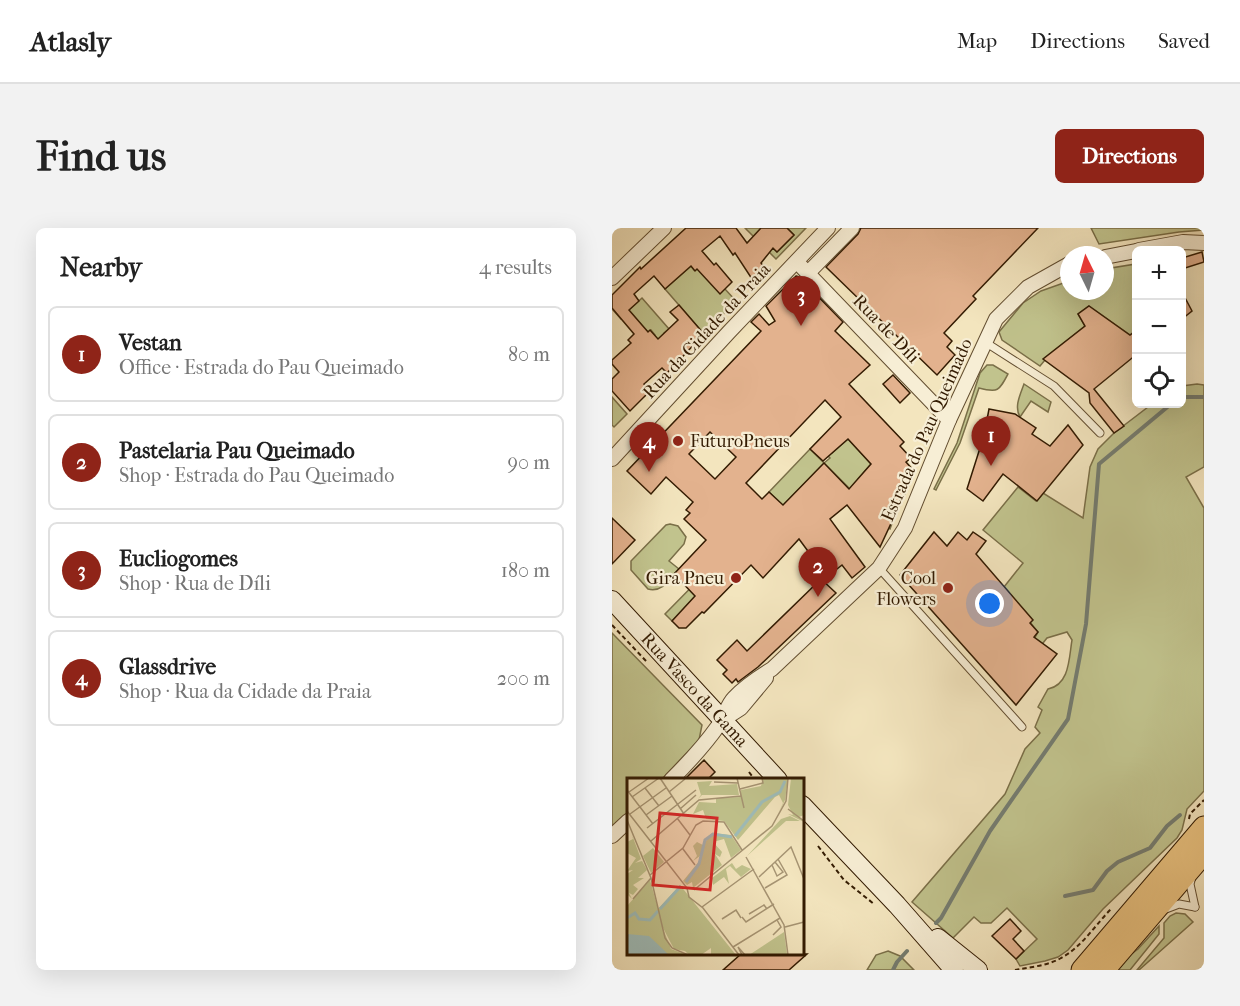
<!DOCTYPE html>
<meta charset="utf-8">
<style>
:root{--surface:#fff;--page:#f2f2f2;--text:#222;--muted:#767676;--line:#e0e0e0;--accent:#8f2418}
body{margin:0;font-family:"IM FELL French Canon",serif;background:var(--page);color:var(--text)}
.controls{position:absolute;right:18px;top:18px;display:grid;overflow:hidden;border-radius:9px;box-shadow:0 6px 24px #0002}
.controls button{width:54px;height:54px;display:grid;place-items:center;padding:0;border:0;border-bottom:2px solid var(--line);background:var(--surface);color:var(--text);font:30px sans-serif}
.compass{position:absolute;left:448px;top:18px;width:54px;height:54px;border-radius:50%;background:var(--surface);box-shadow:0 6px 24px #0002;rotate:355deg}
.you{position:absolute;left:378px;top:376px;width:21px;height:21px;margin:-15px;border:4px solid #fff;border-radius:50%;background:#1a73e8;box-shadow:0 0 0 9px #1a73e833}
.badge{display:grid;place-items:center;width:39px;height:39px;border-radius:50%;background:var(--accent);color:#fff;font-size:20px;font-weight:700}
.pin{position:absolute;translate:-50% -50px;filter:drop-shadow(0 2px 3px #0008)}
.pin::after{content:'';position:absolute;top:32px;width:21px;height:18px;background:inherit;clip-path:polygon(0 0,100% 0,50% 100%)}
.list{margin:0;padding:0;list-style:none}
h2{display:flex;justify-content:space-between;align-items:center;height:78px;margin:0;padding:0 24px;font-size:26px}
h2 small{font-size:20px;font-weight:400;color:var(--muted)}
.list li{display:grid;grid-template-columns:39px 1fr auto;gap:18px;align-items:center;box-sizing:border-box;height:96px;margin:0 12px 12px;padding:0 12px;border:2px solid var(--line);border-radius:9px}
.list b{display:block;font-size:22px;white-space:nowrap}
.list p{margin:0;font-size:20px;white-space:nowrap;color:var(--muted)}
.list em{font-size:20px;font-style:normal;color:var(--muted)}
.icon{flex:none;width:33px;height:33px;fill:none;stroke:currentColor;stroke-width:2;stroke-linecap:round;stroke-linejoin:round}
.map{position:relative;flex:none;width:592px;height:742px;overflow:hidden;border-radius:9px}
header{display:flex;align-items:center;gap:36px;box-sizing:border-box;height:84px;padding:0 30px;background:var(--surface);border-bottom:2px solid var(--line)}
header strong{font-size:28px}
nav{display:flex;gap:33px;margin-inline-start:auto;font-size:21px}
.intro{display:flex;align-items:center;justify-content:space-between;box-sizing:border-box;height:144px;padding:0 36px}
h1{margin:0;font-size:42px}
.button{padding:15px 27px;border-radius:9px;background:var(--accent);color:#fff;font-size:21px;font-weight:700}
main{display:flex;gap:36px;padding:0 36px}
aside{flex:1;background:var(--surface);border-radius:9px;box-shadow:0 6px 24px #0002}
.map>svg:first-child{display:block}
</style>
<header>
<strong>Atlasly</strong>
<nav><a>Map</a><a>Directions</a><a>Saved</a></nav>
</header>
<div class="intro"><h1>Find us</h1><a class="button">Directions</a></div>
<main>
<aside>
<h2>Nearby<small>4 results</small></h2>
<ul class="list">
<li><span class="badge">1</span><div><b>Vestan</b><p>Office · Estrada do Pau Queimado</p></div><em>80 m</em></li>
<li><span class="badge">2</span><div><b>Pastelaria Pau Queimado</b><p>Shop · Estrada do Pau Queimado</p></div><em>90 m</em></li>
<li><span class="badge">3</span><div><b>Eucliogomes</b><p>Shop · Rua de Díli</p></div><em>180 m</em></li>
<li><span class="badge">4</span><div><b>Glassdrive</b><p>Shop · Rua da Cidade da Praia</p></div><em>200 m</em></li>
</ul>
</aside>
<div class="map">
<svg width="592" height="742" viewBox="0 0 592 742">
<rect width="100%" height="100%" fill="#f3e5be"/>
<filter id="stains"><feTurbulence type="fractalNoise" baseFrequency=".00333" numOctaves="4"/><feColorMatrix values="0 0 0 0 .2 0 0 0 0 .09 0 0 0 0 .02 0 0 0 .5 -.17"/></filter>
<radialGradient id="worn" r=".72"><stop offset=".6" stop-color="#630" stop-opacity="0"/><stop offset="1" stop-color="#630" stop-opacity=".3"/></radialGradient>
<g fill="#c1c38d" stroke="#7a6f48" stroke-width="1.5">
<path d="M133,0H149L145,5L165,24L182,7L175,0H194L164,31Z"/>
<path d="M479,0H592V2L567,4L487,16Z"/>
<path d="M524,36V102L518,107L477,78L466,86L473,98L432,131L433,132L428,138L390,112L387,104L411,75L429,63L457,53V63H493V41Z"/>
<path d="M79,38L82,42L85,40L113,61L124,73L92,106L53,61Z"/>
<path d="M30,70L57,101L52,105L71,128L63,136L41,110L43,107L39,102L36,104L18,84L9,91L1,82L10,74L17,82Z"/>
<path d="M375,137H381L396,146C387,163 386,165 367,160L348,215L324,262L322,261L345,215L368,145Z"/>
<path d="M412,156L439,174L436,184L419,173L408,189C402,179 408,167 412,156Z"/>
<path d="M585,156L592,157V239L574,249L592,280V563L575,581L570,602L565,610L491,681L456,722L446,729L433,733L408,738L404,731L425,711L395,680L379,695H369L362,689L341,710L300,674L393,566L413,521L428,505L423,499L430,482L426,479L436,461C458,457 457,429 460,412L455,404L435,410L392,464L426,404C413,390 405,373 392,359L411,335L371,302L406,259L424,273L431,265L471,290L478,239L486,221L502,205L540,176H570V158Z"/>
<path d="M0,169L15,186L2,199L0,197Z"/>
<path d="M236,211L259,236L246,251L282,290L278,301L259,291L236,259L212,235L60,393L53,386L165,272L157,264L198,221L212,235L218,230L210,222L220,225Z"/>
<path d="M58,296L66,298L74,309L72,316L57,333L67,341C58,351 50,365 36,361L19,342V333L54,297Z"/>
<path d="M0,405L90,497L87,512L50,551L16,552V584L0,600Z"/>
<path d="M564,685L573,686L581,694L527,742H525L552,710V695L558,688Z"/>
<path d="M547,698V706L518,742H498L526,721Z"/>
<path d="M276,723L288,728L302,742H255L264,727Z"/>
</g>
<g fill="none" stroke-linecap="round" stroke-linejoin="round">
<g stroke="#747c70" stroke-width="4">
<path d="M570,169H592"/>
<path d="M453,668L481,662L495,643L506,634L538,620L555,598L568,587"/>
<path d="M324,695L329,690L378,603L456,491L474,396L487,236L559,176"/>
<path d="M281,742L285,734L295,723"/>
</g>
</g>
<g fill="#e3b28e" stroke="#331b02" stroke-width="1.5" fill-rule="evenodd">
<path d="M74,0H124L135,15L149,0H175L182,7L165,24L161,20L149,35L154,42L142,54L123,25L121,27L108,8L90,23L102,37L104,35L120,54L108,66L85,41L83,43L79,38L53,61L42,48L22,66L27,73L17,82L36,104L38,102L46,111L66,92L58,84L67,77L92,106L55,145L50,140L32,156L38,163L18,183L0,163V151L7,144L0,136V132L19,115L16,112L22,106L0,80V67L28,39L29,41Z"/>
<path d="M249,0H426L361,68L364,71L332,105L340,113L335,119L343,127L325,147L214,39L246,6Z"/>
<path d="M590,24L592,34L570,41V30Z"/>
<path d="M184,48L187,49L231,94L223,103L258,137L237,156L292,214L288,218L299,230L294,234L303,244L268,319L235,277L218,291L253,339L240,350L230,337L215,349L187,311L151,350L139,337L92,385L90,384L74,400H67L60,393L83,368L62,346L94,312L72,291L78,285L74,282L81,274L54,249L39,266L15,243L149,103L139,94L147,86L157,97L163,93L154,78ZM213,172L229,189L198,221L211,233L236,211L259,236L237,261L212,235L171,277L157,264L150,271L134,255ZM98,204L124,229L103,251L77,226Z"/>
<path d="M570,64L580,83L570,91Z"/>
<path d="M477,78L518,107L525,102V126L482,161L512,198L502,205L478,175L477,165L431,131L473,98L466,86Z"/>
<path d="M281,147L298,165L288,175L271,156Z"/>
<path d="M377,181L403,186L424,200L420,206L438,218L456,197L471,217L425,273L391,246L371,273L355,261L375,198L374,197Z"/>
<path d="M0,290L23,312L0,336Z"/>
<path d="M322,304L335,318L346,304L355,312L361,304L374,313L364,326L421,392L418,395L426,404L422,409L445,426L404,477L288,347Z"/>
<path d="M209,351L224,365L146,439L126,454L124,451L120,455L111,446L115,442L105,432L125,412L135,423Z"/>
<path d="M92,532L103,544L95,552H72Z"/>
<path d="M398,691L409,703L401,711L412,723L404,731L380,708Z"/>
<path d="M129,726H195L177,742H111Z"/>
</g>
<g fill="none" stroke-linecap="round" stroke-linejoin="round">
<defs>
<g id="lane">
<path d="M373,114L442,158L488,205"/>
<path d="M267,340L410,499"/>
<path d="M580,649L578,656L583,679"/>
<path d="M554,681L567,676L583,679"/>
</g>
<g id="street">
<path d="M527,22L571,14L592,15"/>
<path d="M493,29L524,23"/>
<path d="M185,34L337,192"/>
<path d="M196,45L240,0"/>
<path d="M0,50L52,0"/>
<path d="M0,231L117,104L216,0"/>
<path d="M112,491L129,480L154,450"/>
<path d="M59,552C76,535 92,518 106,498C112,490 115,477 122,470C133,458 147,449 160,441L267,340L293,300L337,192L384,91L416,59L457,36"/>
<path d="M0,608L16,593"/>
</g>
<g id="secondary">
<path id="s1" d="M0,372L166,552"/>
<path d="M190,577L285,677L342,742"/>
<path d="M326,710L366,742"/>
</g>
<g id="primary">
<path d="M470,742L592,599"/>
<path d="M492,742L592,625"/>
</g>
</defs>
<use href="#lane" stroke="#634e31" stroke-width="9"/>
<use href="#street" stroke="#634e31" stroke-width="16"/>
<use href="#secondary" stroke="#331b02" stroke-width="20"/>
<use href="#primary" stroke="#331b02" stroke-width="23"/>
<g stroke="#331b02" stroke-width="2" stroke-dasharray="4.5 3" stroke-linecap="butt">
<path d="M0,397L35,434"/>
<path d="M137,544L143,552"/>
<path d="M577,591L578,586L592,572"/>
<path d="M206,618L232,652L262,676"/>
<path d="M403,742C418,739 435,738 449,730C470,719 484,696 500,680"/>
</g>
<use href="#lane" stroke="#f7eed5" stroke-width="7"/>
<use href="#street" stroke="#f7eed5" stroke-width="14"/>
<use href="#secondary" stroke="#f7eed5" stroke-width="18"/>
<use href="#primary" stroke="#eac27f" stroke-width="21"/>
</g>
<g fill="#8f2418" stroke="#f7eed5" stroke-width="2">
<circle cx="66" cy="213" r="6"/>
<circle cx="124" cy="350" r="6"/>
<circle cx="336" cy="360" r="6"/>
</g>
<g text-anchor="middle" dominant-baseline="central" stroke-width="4.5" stroke-linejoin="round" paint-order="stroke">
<g font-size="18" fill="#331b02" stroke="#f7eed5">
<text transform="translate(274 101) rotate(46)">Rua de Díli</text>
<text transform="translate(95 103) rotate(-47)">Rua da Cidade da Praia</text>
<text transform="translate(315 202) rotate(-66)">Estrada do Pau Queimado</text>
<text stroke="none"><textPath href="#s1" startOffset="122">Rua Vasco da Gama</textPath></text>
</g>
<g font-size="18" fill="#331b02" stroke="#f7eed5" text-anchor="end">
<text x="78" y="213" text-anchor="start">FuturoPneus</text>
<text x="112" y="350">Gira Pneu</text>
<text x="324" y="350">Cool<tspan x="324" dy="21">Flowers</tspan></text>
</g>
</g>
<g transform="translate(15 550)">
<rect width="177" height="177" fill="#f3e5be"/>
<path d="M136,0H161L158,22L151,36L156,25L152,17L148,19L111,62L97,43L79,41L76,32L66,36L72,24L89,25V20L113,19L114,12L134,8ZM164,0H177V37L172,39L177,44L161,36L166,37L161,27ZM85,3L82,8L110,6L112,17H75L71,21L74,17L70,4ZM163,38L173,43H159L120,78L154,41ZM85,55L104,57L114,72L104,80L97,61L86,64L95,74L93,79L88,76L95,87L66,110L65,104L60,107L56,103L73,82V78L66,83L70,78L66,68L70,64L76,67ZM5,57L14,81L8,85L15,83L20,92L11,100H17L6,107L11,111L6,117L2,115L5,121L0,116V96L6,92L0,93L9,80L0,75V64L6,61ZM26,70L37,84L24,95L16,78ZM105,85L109,91L115,87L124,91L114,99L103,88L99,91L102,106L97,99L86,107L85,100ZM23,102L31,131L53,107L109,177H84V170L74,177H62L58,173L47,171L35,148L44,171L60,177H16L2,168L0,128ZM157,154L160,176L122,177Z" fill="#c1c38d"/>
<path d="M0,156L22,158L42,177H0Z" fill="#9fbdba"/>
<path fill="none" stroke="#9fbdba" stroke-width="3" d="M108,58L135,24L153,14L158,3M59,104L72,86L78,62L86,56L105,59M33,131L54,108M0,140L8,135L12,141L23,142L31,133"/>
<path fill="none" stroke="#a69473" stroke-width="1.5" d="M33,0L57,36M110,0L117,30M87,4L111,5M18,10L32,28M113,11L136,5L135,0M0,12L26,46M2,14L22,0M42,14L58,1M5,19L32,0M53,31L69,17M161,31L177,43M0,33L60,110L62,119L76,130L112,177M3,36L39,10M19,37L45,18M50,40L63,57M0,42L24,100L38,160L45,170L61,177M20,50L69,12M24,63L72,22L114,18M56,71L68,87M119,79L157,147L161,177M145,87L150,98L156,94L148,84M23,97L56,70L69,47L76,43L97,44L115,72M132,99L164,69L177,101M138,110L160,97L151,81M67,112L145,48L159,23L161,0M6,121L24,100M75,129L127,91M122,136L137,127L140,131M115,139L119,144L147,126M95,141L109,132L114,140M158,149L177,144M146,157L154,149L150,142M106,169L153,140M115,177L111,169L118,177"/>
<path fill="#d62828" fill-opacity="0.15" stroke="#d62828" stroke-width="3" d="M33,35L90,40L83,112L26,107Z"/>
<rect width="177" height="177" fill="none" stroke="#331b02" stroke-width="3"/>
</g>
<rect width="100%" height="100%" filter="url(#stains)"/>
<rect width="100%" height="100%" fill="url(#worn)"/>
</svg>
<div class="controls">
<button>+</button>
<button>−</button>
<button><svg class="icon" aria-label="locate" viewBox="0 0 24 24"><circle cx="12" cy="12" r="6"/><path d="M12 2v4M12 18v4M2 12h4M18 12h4"/></svg></button>
</div>
<svg class="compass" viewBox="-18 -18 36 36"><path d="M0-13l5 13h-10z" fill="#e53935"/><path d="M0 13l5-13h-10z" fill="#767676"/></svg>
<div class="you"></div>
<div class="pin badge" style="left:379px;top:238px">1</div>
<div class="pin badge" style="left:206px;top:369px">2</div>
<div class="pin badge" style="left:189px;top:98px">3</div>
<div class="pin badge" style="left:37px;top:244px">4</div>
</div>
</main>
